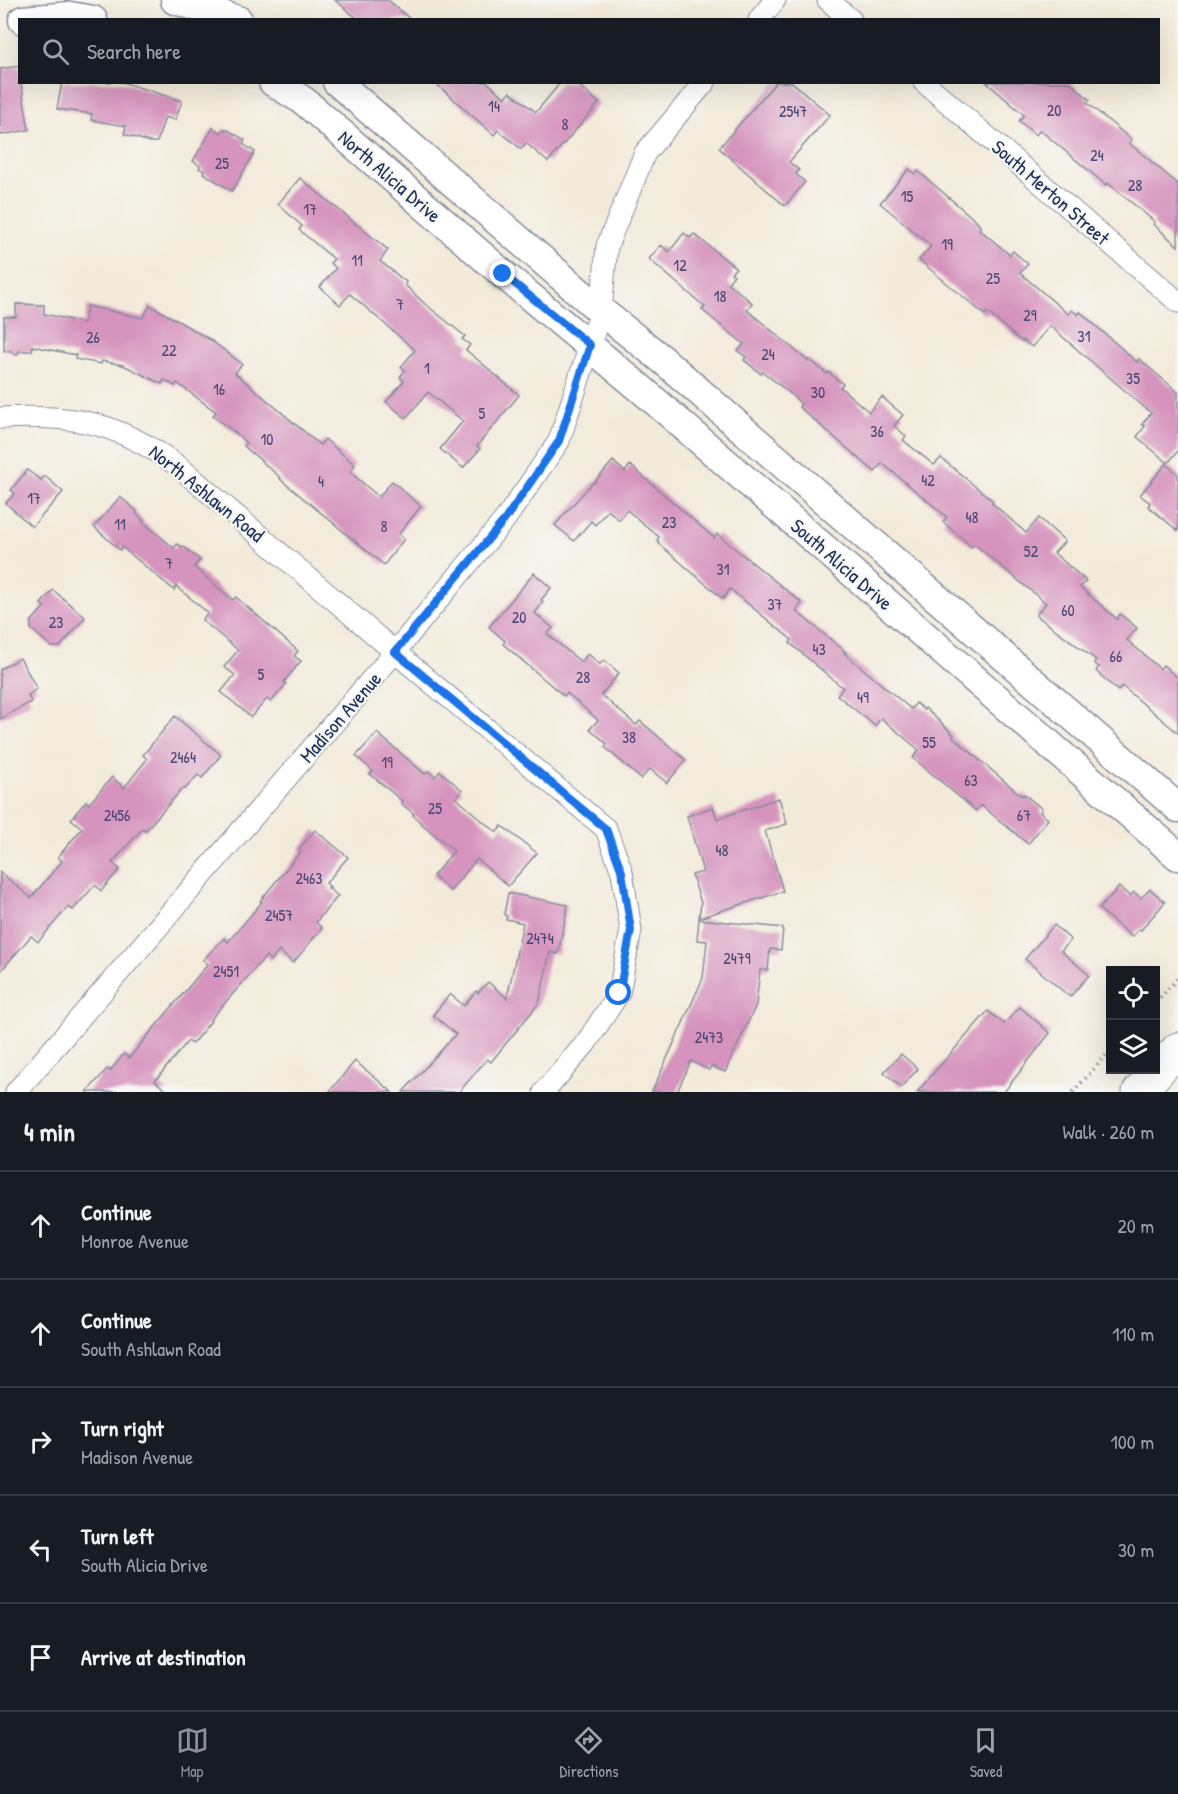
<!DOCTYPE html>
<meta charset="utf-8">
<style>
:root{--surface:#171b24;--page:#20242c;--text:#f1f3f6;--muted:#9ea1a6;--line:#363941;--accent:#8c9099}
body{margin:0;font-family:"Patrick Hand",sans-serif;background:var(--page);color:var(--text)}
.controls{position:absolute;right:18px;bottom:18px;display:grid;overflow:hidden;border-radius:0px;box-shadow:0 6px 24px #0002}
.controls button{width:54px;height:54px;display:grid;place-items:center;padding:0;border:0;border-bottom:2px solid var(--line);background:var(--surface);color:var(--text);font:30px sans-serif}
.stop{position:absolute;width:18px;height:18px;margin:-14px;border:4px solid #1a73e8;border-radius:50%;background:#fff}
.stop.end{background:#1a73e8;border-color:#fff;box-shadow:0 2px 6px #0008}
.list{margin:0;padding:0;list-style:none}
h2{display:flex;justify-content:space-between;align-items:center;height:78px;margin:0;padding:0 24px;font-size:26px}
h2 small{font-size:20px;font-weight:400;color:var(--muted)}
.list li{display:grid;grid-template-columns:39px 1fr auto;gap:18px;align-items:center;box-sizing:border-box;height:108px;padding:0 24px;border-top:2px solid var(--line)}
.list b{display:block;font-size:22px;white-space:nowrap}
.list p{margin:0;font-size:20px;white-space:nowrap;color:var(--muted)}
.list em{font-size:20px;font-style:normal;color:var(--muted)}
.icon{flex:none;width:33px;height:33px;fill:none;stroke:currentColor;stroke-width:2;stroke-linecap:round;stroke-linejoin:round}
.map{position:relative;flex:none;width:1178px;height:1092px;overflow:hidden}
.search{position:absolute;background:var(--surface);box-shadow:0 6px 24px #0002;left:18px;right:18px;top:18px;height:66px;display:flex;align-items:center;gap:15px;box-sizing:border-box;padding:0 21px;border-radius:0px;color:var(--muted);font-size:22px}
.sheet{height:618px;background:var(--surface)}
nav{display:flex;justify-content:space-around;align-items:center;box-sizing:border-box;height:84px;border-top:2px solid var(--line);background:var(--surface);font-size:16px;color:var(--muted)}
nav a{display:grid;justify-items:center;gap:3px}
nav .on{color:var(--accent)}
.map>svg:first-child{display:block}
</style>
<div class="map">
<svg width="1178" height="1092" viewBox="0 0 1178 1092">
<rect width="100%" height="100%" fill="#f6f6f2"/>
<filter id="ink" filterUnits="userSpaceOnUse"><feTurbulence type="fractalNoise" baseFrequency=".0167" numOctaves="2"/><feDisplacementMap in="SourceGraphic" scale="12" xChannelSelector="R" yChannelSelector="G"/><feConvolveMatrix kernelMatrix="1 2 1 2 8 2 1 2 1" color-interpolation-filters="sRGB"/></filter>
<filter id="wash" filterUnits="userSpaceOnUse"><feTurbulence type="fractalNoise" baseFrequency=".008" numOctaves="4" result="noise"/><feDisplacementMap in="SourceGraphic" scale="24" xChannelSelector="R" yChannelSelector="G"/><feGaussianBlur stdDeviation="1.35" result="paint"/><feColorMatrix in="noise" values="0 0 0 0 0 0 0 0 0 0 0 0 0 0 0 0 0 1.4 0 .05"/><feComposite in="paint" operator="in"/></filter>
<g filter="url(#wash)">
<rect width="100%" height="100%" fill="#f3ebda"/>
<g id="blocks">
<g fill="#d693bd">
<path d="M335,0H388L411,20H359Z"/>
<path d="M19,66L20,82H21L29,130L0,135V69Z"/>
<path d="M62,82H122L182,101L175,120L165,117L157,142H149L124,134L126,126L91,120L92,114L57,109Z"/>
<path d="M434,82H487L505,98L510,92L536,112L561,82H575L599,103L548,162L526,143L521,149L498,130L494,135Z"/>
<path d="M776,82H792L830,115L789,162L799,170L796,174L805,182L785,206L719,148Z"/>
<path d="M986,82H1070L1090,100L1087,103L1132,140L1129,143L1178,184V246L1153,224L1155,222L1108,183L1106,185L1040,130L1036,135L1019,121L1024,115Z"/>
<path d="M213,128L221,133L223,129L228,130L245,140L243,144L255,152L232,191L203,173L204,171L199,168L200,166L193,161Z"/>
<path d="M909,169L915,174L918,171L975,220L981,227L979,229L1010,255L1013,251L1028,264L1020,273L1068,314L1072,310L1078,315L1080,312L1137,362L1139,359L1178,392V451L1168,463L1137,437L1145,426L1142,424L1151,413L1050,326L1032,347L1023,340L1022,342L987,312L985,315L919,260L931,246L880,203Z"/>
<path d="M300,178L388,250L380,261L406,282L405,285L424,303L465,336L462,339L470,345L466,350L519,395L477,446L480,449L463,468L440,449L463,421L428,392L406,418L386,402L404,381L400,377L405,370L401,367L415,350L350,294L340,305L320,287L336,268L330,263L334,259L299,230L302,226L278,204Z"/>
<path d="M684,233L690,238L694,234L736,268L731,273L734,275L728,283L752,303L747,310L808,361L809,359L827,374L828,372L843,384L840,387L869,412L882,397L903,415L894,426L906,436L903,440L934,465L941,458L993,501L992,503L1026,533L1039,518L1065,541L1054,553L1086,581L1080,587L1117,619L1120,614L1137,628L1127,640L1160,669L1163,665L1178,678V733L1122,686L1118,691L1096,671L1099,667L1094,663L1096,660L1036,615L1046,603L974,544L972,547L943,522L947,517L882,463L875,472L799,407L801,404L792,395L763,372L761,374L744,360L746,357L738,351L744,344L702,310L705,307L649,259L661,245L669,252Z"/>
<path d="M16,304L44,305V314L84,323L87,306L143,318L150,305L209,339L242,364L235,373L320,445L325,439L355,465L350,472L379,497L392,481L421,506L399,534L404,539L384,565L280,479L281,478L244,446L246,443L237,434L213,416L216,412L177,383L175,386L164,380L162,384L123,365L102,361L101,364L75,359L76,355L32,346V351H20L16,355L11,351H4V317H16Z"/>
<path d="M613,461L625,472L630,465L714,538L717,534L733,547L802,603L796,611L846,652L844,653L911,709L916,703L924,710L925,708L954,735L953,737L1017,792L1022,796L1024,794L1042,809L1040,812L1048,819L1028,844L981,805L976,811L913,758L919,750L881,718L875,726L837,695L843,688L790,643L792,640L730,589L723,599L658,543L659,542L657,540L659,537L627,510L619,520L608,510L595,525L591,521L574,541L555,525L593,482L594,483Z"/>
<path d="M1166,464L1178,474V531L1148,506L1150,503L1140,495Z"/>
<path d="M27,470L41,480L45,476L63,492L32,527L6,503L15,493L11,490Z"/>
<path d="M120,497L137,511L136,513L144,521L143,522L174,548L177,544L182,547L183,546L200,560L194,567L233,600L236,597L298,651L294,656L301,661L284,682L286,684L271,702L267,699L251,717L221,692L235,675L224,667L238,650L202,620L208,613L176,586L174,590L122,547L120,550L94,527Z"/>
<path d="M534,573L551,588L541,600L543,602L535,613L553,628L547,634L581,662L588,654L600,664L604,660L619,673L601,695L636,725L640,721L686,760L667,783L650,769L641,779L605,747L607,744L590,729L598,720L567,693L564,696L503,644L505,641L489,627Z"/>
<path d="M53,590L85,617L60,647H52L31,629V622L44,607L41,604Z"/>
<path d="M20,658L37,689L28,695L31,702L0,719V669Z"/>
<path d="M175,716L221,755L202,778L198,775L185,789L183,788L145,831L143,828L112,863L120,869L101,891L95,885L73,910L68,907L38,942L31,936L0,972V872L31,898L62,861L58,857L82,828L71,819L86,801L89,804L112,777L124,788L147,759L143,755Z"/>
<path d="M377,733L425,774L428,771L435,777L440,771L462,790L456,798L486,824L497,832L502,826L537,853L508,886L477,859L450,891L433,876L454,851L422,824L413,815L414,814L401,803L402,801L370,774L373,771L356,756Z"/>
<path d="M779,798L787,824L765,831L783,891L699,918L701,903L692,875L703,872L687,816L713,807L717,819Z"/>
<path d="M315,830L348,857L326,883L330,887L328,888L338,896L316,922L322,928L293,963L279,951L271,961L266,956L210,1020L211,1021L192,1044L188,1041L155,1081L168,1092H87L107,1069L110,1071L124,1054L129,1058L208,964L203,960L224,938L228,942L262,902L260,901L301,851L299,849Z"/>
<path d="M1119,887L1130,896L1134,892L1141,898L1150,889L1165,902L1141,930L1139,929L1132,937L1099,909Z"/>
<path d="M508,893L568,905L558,954L550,952L539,1003L491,1062L487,1059L459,1092H403L456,1034L433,1015L450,994L464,1006L476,991L478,993L488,982L507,998L523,923L506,919L507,916L504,915Z"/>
<path d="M699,919L783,928L781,950L770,949L768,970H760L756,1005L725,1072L711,1066L709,1070L691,1061L677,1092H652L703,978L707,941L697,940Z"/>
<path d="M1054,925L1071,940L1061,951L1089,975L1070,997L1025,959Z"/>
<path d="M1020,1007L1050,1033L1004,1092H917L988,1011L1004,1024Z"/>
<path d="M901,1054L918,1069L901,1087L884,1072Z"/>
<path d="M355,1061L392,1092H329Z"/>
</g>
</g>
</g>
<g filter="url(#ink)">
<use href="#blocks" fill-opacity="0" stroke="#878d9c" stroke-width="1.5"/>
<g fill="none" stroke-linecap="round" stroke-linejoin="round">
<defs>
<g id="minor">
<path d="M828,0L851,20"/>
<path d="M759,20L775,0"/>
<path d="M924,82L1178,302"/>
<path d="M0,418C75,414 117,422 178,466L395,652L606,829L622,872L631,930L619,993L586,1043L544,1092"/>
<path d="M16,1092L395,652L506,518L559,441L601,311L607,246L645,153L705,82"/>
</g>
<g id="secondary">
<path d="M175,0L238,20"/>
<path d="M23,20L70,16L93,20"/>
<path d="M273,82L304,101L503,274L640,388L1178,856"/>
<path d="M337,82L601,311L663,360L1178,808"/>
</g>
<path id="primary" d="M1139,1092L1178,1049"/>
</defs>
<use href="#minor" stroke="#878d9c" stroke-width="23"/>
<use href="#secondary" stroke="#878d9c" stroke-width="31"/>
<use href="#primary" stroke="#878d9c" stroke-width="35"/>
<g stroke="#878d9c" stroke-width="4" stroke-dasharray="1.5 4.5" stroke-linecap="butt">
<path d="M1156,1002L1178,978"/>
<path d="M1073,1092L1110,1051"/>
</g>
<use href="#minor" stroke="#fff" stroke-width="21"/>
<use href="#secondary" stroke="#fff" stroke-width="28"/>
<use href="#primary" stroke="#fff" stroke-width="33"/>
</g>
</g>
<g fill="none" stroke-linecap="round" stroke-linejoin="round" filter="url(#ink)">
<path stroke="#1a73e8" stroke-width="8" d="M503,274L590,345L559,441L506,518L395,652L606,829L622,872L631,930L619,993"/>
</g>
<g text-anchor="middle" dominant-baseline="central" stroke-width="4.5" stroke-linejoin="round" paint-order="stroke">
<g font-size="16" fill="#4a4876">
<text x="494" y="106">14</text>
<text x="1054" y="110">20</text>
<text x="793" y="111">2547</text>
<text x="565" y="124">8</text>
<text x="1097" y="155">24</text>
<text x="222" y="163">25</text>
<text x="1135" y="185">28</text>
<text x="907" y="196">15</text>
<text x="310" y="209">17</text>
<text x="947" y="244">19</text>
<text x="357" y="260">11</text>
<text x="680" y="265">12</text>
<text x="993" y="278">25</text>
<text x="720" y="296">18</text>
<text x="400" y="304">7</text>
<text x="1030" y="315">29</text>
<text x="1084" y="336">31</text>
<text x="93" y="337">26</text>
<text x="169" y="350">22</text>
<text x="768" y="354">24</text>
<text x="427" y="368">1</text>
<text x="1133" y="378">35</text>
<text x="219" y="389">16</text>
<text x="818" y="392">30</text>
<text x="482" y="413">5</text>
<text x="877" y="431">36</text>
<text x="267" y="439">10</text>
<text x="928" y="480">42</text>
<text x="321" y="481">4</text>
<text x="34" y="498">17</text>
<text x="972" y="517">48</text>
<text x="669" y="522">23</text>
<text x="120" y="524">11</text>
<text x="384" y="526">8</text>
<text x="1031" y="551">52</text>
<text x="169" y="563">7</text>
<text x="723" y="569">31</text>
<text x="775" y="604">37</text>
<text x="1068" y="610">60</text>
<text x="519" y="617">20</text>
<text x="56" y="622">23</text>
<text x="819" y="649">43</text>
<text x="1116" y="656">66</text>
<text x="261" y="674">5</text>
<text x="583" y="677">28</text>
<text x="863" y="697">49</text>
<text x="629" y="737">38</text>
<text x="929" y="742">55</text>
<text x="183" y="757">2464</text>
<text x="387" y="762">19</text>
<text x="971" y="780">63</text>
<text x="435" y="808">25</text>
<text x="117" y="815">2456</text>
<text x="1024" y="815">67</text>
<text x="722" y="850">48</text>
<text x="309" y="878">2463</text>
<text x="279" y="915">2457</text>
<text x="540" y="938">2474</text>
<text x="737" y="958">2479</text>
<text x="226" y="971">2451</text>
<text x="709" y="1037">2473</text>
</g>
<g font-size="20" fill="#1b2f5e" stroke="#f6f6f2">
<text transform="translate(390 176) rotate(41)">North Alicia Drive</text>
<text transform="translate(1051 192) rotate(41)">South Merton Street</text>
<text transform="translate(207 493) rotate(39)">North Ashlawn Road</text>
<text transform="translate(842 564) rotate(41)">South Alicia Drive</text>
<text transform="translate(340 717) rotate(-49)">Madison Avenue</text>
</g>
</g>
</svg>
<div class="controls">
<button><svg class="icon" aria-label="locate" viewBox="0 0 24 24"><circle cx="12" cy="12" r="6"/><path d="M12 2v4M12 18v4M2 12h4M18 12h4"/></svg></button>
<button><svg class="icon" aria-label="layers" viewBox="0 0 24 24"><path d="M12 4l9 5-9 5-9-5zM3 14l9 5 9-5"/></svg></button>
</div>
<div class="stop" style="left:619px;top:993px"></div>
<div class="stop end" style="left:503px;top:274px"></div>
<div class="search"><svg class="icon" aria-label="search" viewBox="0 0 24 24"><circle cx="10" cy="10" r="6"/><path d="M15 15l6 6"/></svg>Search here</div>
</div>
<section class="sheet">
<h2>4 min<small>Walk · 260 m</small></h2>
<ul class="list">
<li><svg class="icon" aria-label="ahead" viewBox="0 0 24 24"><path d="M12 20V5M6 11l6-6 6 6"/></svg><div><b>Continue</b><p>Monroe Avenue</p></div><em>20 m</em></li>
<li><svg class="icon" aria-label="ahead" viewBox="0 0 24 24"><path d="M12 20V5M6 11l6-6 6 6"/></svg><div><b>Continue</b><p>South Ashlawn Road</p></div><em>110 m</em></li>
<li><svg class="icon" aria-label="right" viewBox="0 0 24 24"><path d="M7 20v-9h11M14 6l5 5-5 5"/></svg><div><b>Turn right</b><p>Madison Avenue</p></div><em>100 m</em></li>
<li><svg class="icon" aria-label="left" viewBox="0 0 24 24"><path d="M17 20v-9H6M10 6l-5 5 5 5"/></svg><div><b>Turn left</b><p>South Alicia Drive</p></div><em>30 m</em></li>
<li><svg class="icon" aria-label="arrive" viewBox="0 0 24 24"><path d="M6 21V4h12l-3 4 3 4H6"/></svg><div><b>Arrive at destination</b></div></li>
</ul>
</section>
<nav>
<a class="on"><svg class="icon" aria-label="map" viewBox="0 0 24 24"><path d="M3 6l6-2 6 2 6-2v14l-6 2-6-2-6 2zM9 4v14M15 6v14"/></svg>Map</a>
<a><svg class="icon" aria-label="directions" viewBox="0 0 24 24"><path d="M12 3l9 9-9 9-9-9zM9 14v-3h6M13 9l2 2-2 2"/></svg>Directions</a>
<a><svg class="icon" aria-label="saved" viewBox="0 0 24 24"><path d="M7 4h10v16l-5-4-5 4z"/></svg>Saved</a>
</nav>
